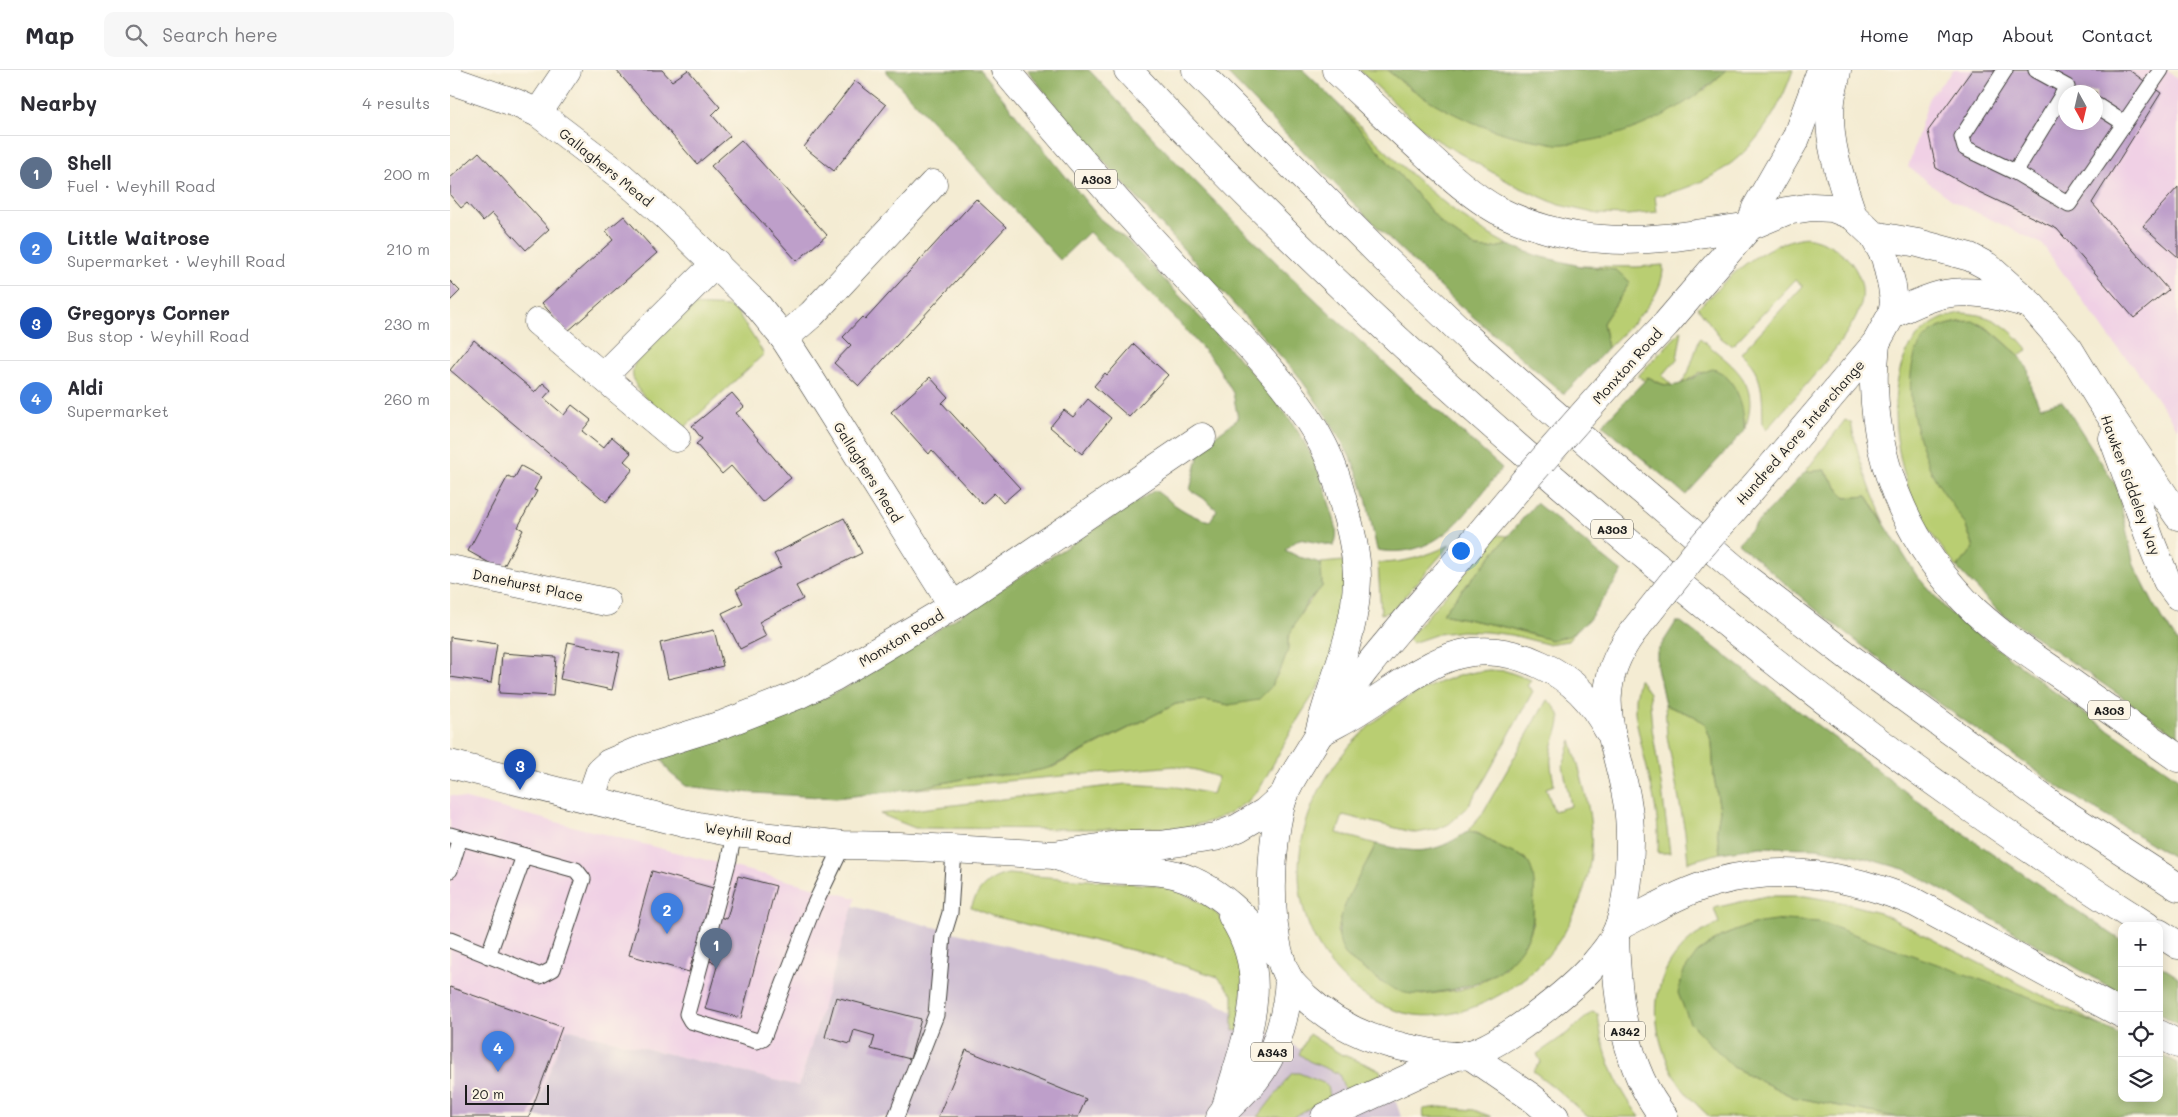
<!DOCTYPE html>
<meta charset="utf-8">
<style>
:root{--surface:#fff;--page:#f7f7f7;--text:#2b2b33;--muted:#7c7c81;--line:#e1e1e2;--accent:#b5179e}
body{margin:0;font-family:Mali,sans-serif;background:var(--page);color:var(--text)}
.controls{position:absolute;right:15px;bottom:15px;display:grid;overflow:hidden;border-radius:10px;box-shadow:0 2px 12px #0003}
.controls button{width:45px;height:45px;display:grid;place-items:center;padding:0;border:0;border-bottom:1px solid var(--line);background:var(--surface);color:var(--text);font:25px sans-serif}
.compass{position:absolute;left:1608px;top:15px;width:45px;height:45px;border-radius:50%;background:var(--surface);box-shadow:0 2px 12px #0003;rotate:172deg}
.scale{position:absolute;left:15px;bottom:12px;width:84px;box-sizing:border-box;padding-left:5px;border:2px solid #1c1c1c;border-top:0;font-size:14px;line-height:18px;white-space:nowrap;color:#1c1c1c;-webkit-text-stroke:4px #fcf5e5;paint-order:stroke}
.you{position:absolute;left:1010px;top:480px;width:18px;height:18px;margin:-12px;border:4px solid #fff;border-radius:50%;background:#1a73e8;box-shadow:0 0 0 8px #1a73e833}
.badge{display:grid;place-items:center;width:32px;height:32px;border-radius:50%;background:var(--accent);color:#fff;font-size:16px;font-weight:700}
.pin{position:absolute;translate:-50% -41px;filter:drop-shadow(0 1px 2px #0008)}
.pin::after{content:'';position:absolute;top:26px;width:18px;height:15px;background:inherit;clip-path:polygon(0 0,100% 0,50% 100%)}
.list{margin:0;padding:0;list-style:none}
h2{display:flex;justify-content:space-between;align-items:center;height:65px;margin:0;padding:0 20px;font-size:21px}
h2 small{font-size:16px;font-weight:400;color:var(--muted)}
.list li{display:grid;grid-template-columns:32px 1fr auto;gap:15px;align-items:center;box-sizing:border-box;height:75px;padding:0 20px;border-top:1px solid var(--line)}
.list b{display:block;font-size:19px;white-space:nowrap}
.list p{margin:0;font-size:16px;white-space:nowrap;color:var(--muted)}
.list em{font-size:16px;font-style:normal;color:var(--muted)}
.icon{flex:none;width:28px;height:28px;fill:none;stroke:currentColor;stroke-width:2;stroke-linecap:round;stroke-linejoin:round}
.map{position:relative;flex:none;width:1728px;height:1047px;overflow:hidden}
header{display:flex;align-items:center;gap:30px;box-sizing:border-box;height:70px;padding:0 25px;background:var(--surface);border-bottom:1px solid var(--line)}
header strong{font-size:24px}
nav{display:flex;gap:28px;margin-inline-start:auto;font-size:18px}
.search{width:350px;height:45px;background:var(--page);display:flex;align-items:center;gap:12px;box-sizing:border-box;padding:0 18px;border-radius:10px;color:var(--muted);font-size:19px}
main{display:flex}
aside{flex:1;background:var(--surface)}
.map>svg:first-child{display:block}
</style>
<header>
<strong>Map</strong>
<div class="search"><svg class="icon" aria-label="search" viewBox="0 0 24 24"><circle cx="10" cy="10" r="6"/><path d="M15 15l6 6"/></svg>Search here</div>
<nav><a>Home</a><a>Map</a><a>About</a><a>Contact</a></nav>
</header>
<main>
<aside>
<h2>Nearby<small>4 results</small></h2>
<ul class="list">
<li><span class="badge" style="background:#5c6f8a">1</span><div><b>Shell</b><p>Fuel · Weyhill Road</p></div><em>200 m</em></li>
<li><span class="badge" style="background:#3f7fe0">2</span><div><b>Little Waitrose</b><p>Supermarket · Weyhill Road</p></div><em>210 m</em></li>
<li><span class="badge" style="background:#1a4fb4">3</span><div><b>Gregorys Corner</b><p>Bus stop · Weyhill Road</p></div><em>230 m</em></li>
<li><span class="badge" style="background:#3f7fe0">4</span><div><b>Aldi</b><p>Supermarket</p></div><em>260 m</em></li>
</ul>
</aside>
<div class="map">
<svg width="1728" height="1047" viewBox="0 0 1728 1047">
<rect width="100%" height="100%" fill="#fcf5e5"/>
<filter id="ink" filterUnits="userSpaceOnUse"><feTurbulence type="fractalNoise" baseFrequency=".02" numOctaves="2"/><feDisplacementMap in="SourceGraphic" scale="10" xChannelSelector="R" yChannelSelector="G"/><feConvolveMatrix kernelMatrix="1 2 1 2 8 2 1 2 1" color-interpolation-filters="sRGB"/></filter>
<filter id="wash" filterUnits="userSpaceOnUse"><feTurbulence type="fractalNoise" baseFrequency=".0096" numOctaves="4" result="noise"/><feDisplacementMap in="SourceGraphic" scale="20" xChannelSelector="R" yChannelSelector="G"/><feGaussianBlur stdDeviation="1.12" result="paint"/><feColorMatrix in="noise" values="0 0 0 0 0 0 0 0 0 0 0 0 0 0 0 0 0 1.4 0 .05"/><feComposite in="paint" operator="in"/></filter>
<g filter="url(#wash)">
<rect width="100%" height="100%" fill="#f4ecd3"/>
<g fill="#f0d0e5" fill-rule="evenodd">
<path d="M1504,0H1717L1728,9V359L1686,299L1665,275L1592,174L1505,132L1458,97L1480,26ZM1616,22H1646V52H1616Z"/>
<path d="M0,725L406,828L349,1016L116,959L82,1047H0Z"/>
</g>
<path fill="#cebed2" d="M403,836L757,928L946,1032L951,1047H82L116,959L349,1016Z"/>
<g fill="#b9ce72" stroke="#6a7547">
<path d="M909,0H937L962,20H1255L1276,0H1343C1320,68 1277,113 1205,126L1207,142L1178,145L1148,144L1109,135L1064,115L980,66Z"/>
<path d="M885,31C939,83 991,140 1058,175L1040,179L1026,178L993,155Z"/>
<path d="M1356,167C1373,170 1388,178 1399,190C1408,201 1414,215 1412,229C1408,262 1340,332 1316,360L1313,355C1312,325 1315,305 1291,283L1353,216L1345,210L1282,276L1271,268L1248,238C1280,206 1310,174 1356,167Z"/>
<path d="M1213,195C1215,228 1179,256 1158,278L1153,253L1180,212L1130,196L1187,197Z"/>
<path d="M239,235L284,237L314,284L234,358C215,343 170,319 186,291Z"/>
<path d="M1510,243C1543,244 1558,256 1578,280L1569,285C1555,274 1541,256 1523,252C1512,249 1498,255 1488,258L1516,456L1524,478L1507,498C1492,478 1475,458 1465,435C1439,374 1425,260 1510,243Z"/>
<path d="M1232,260L1227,289L1212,306L1223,316L1212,314L1198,307L1195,311L1188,306Z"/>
<path d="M1250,268C1283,297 1313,311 1294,361L1295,353L1288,325L1251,302L1231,314L1238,303Z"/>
<path d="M1395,350L1401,353C1408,388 1420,420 1435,453L1417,426L1395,428L1375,400L1355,402Z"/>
<path d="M1048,465L1058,466L992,544L1059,558L1086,566H1119L1130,556L1118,571L1097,574L1062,565L1037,562L1012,561L988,564L962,573L959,570L960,566Z"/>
<path d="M1000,475L941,542L931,544L928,493C955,493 976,486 1000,475Z"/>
<path d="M894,491L895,538L881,597L848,649L810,718L798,731L780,743L758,752L736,757L654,759L465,758L430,744L676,714L727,717L762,724L768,707L746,700L725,696L456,720L529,706L571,704L603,697L726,634L755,630L779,635L820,618C826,606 834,594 837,582C839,577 837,571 839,566C847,547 858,532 872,517L871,493Z"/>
<path d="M1039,600L1056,601L1081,610L1077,616L1083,621L1036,707L1017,738L999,754L988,759L966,763L893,745L887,763L926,774L904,817L887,861L897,887L934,914L972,925L1009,920L1026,915L1055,898L1075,873L1080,863L1083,854V839L1075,788L1051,778L1026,762H1017L1031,746L1097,630C1123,650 1102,661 1101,687C1100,696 1103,706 1104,715L1096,718L1104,741L1121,736L1113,696L1121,670C1131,707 1144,744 1141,783C1138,822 1118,866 1090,894C1057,927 1003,955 954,943C891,927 849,866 849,802C849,766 861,731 880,702C913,650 977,606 1039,600Z"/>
<path d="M1189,609L1199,623L1202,658L1212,720L1220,783H1208C1211,732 1192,691 1185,642V628Z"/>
<path d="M1215,635L1244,646L1255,654L1262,673L1264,707L1270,740L1267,759L1270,783L1238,792L1235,762L1217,666Z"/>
<path d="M558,804L704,815L726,820L758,836L768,845L793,885L791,962L783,960V925L768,907L698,884L542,846L521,837C528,819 538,808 558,804Z"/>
<path d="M1316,826H1355L1391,832L1429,842L1652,956L1459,885L1303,854L1270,867L1247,883L1283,997L1343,1027L1446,1047H1260C1248,1036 1235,1024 1227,1010C1198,961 1196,903 1245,866C1252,861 1261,858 1269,853L1264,838Z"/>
<path d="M1142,942L1148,944C1152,983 1166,1016 1190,1047H1138L1105,1018L1083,1001L1091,992L1087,984L1119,962Z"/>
<path d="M859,964L889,983L930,1000L931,1005L895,1020L889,1004L859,991L849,984Z"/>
<path d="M842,1003H849L876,1014L878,1016L880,1027L843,1047H808Z"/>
<path d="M990,1037L1024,1040L1042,1047H974L973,1039Z"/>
</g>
<g fill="#92b164" stroke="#576640">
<path d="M435,0H530L650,149L677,170C707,202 736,233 766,264C816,318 861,361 880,436C884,451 890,460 884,476L849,469L835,480L849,487L871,493L872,517L858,531L849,546L838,568V580L833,594L820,618L808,630L779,635L755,630L726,634L599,698L571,704L529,706L456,720L386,728L288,722L236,716L220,703L210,687L338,645L405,613L705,420C722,433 739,447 760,451L767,440L753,428L740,420L751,376L788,349L783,323L766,294L726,249L639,162L610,190Z"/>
<path d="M577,0H639C702,68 767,135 834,200C905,268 979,333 1052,398C1018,440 990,491 927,480C923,463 920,445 916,428C903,382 874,342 847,304L626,61Z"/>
<path d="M774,0H853L885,31L993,155L1026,178L1040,179L1058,175L1088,186L1130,196L1166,200L1180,212L1153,253L1158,278L1114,324L1008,234L920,150Z"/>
<path d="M937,0H1276C1233,42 1174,70 1113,74C1106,75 1098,72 1090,71C1034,63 980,36 937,0Z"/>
<path d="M1523,251L1541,261L1569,285L1578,299L1581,318L1590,337L1612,331L1667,417L1684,495L1705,537L1728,573V666L1548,541L1507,498L1524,478C1521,471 1519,463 1516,456C1504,435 1487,417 1478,394C1463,359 1443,279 1489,258C1499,253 1511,252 1523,251Z"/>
<path d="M1263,299C1286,305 1296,340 1294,361L1236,425L1152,355L1198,307C1203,309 1207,313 1212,314C1231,321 1246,303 1263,299Z"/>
<path d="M1374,400L1395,428L1417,426L1467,506L1498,541L1610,626L1728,708V790L1612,719L1456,610L1365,539L1288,473L1355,402Z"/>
<path d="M1086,433L1172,502L1138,551L1119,566L1101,570L1059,558L992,544Z"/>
<path d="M1226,552H1231L1489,747L1672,871V924L1457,800L1408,786L1366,778L1310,777L1270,783L1267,759L1270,740L1264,707L1262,673L1255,654L1244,646L1215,635L1207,597V582Z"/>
<path d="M1017,762C1032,762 1040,772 1053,779C1060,782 1068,784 1074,788C1084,795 1085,815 1084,827C1083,842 1084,857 1076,871C1058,904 1024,917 989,922C977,924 964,926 952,922C942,919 933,913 925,907C917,900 906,895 898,887C870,859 914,802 926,774C966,783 981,786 1017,762Z"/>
<path d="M1333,850L1370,852L1551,917L1652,956L1672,966V1028H1709V984L1728,994V1047H1446L1343,1027L1283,997L1240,953L1228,923L1234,901L1247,883L1270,867L1303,854Z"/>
<path d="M1709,895L1728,907V954L1709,944Z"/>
</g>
<g id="blocks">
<g fill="#be9fca" fill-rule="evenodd">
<path d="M166,0H212L222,11L238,0L270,37L262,45L280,66L247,94Z"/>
<path d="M1522,0H1679L1711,23L1642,133L1718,220L1684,248L1607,159L1529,122L1486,98L1478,61ZM1616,22H1646V52H1616Z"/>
<path d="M405,11L436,35L384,101L354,77Z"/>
<path d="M291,70L377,165L347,191L261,96Z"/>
<path d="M29,82L99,159L76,180L42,143L33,151L17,133L11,138L0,125V108Z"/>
<path d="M1728,117V187L1693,156Z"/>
<path d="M526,129L556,157L409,316L384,293L401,275L393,267L412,247L415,250Z"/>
<path d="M174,146L207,183L117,262L92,233L163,170L156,161Z"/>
<path d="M0,211L10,221L0,231Z"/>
<path d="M24,270L85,322L93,313L101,320L94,328L114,345L122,335L141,350L132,361L153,378L162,367L181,383L174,391L183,399L156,432L0,300Z"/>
<path d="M684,274L718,305L679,347L644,316L655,303L657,305Z"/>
<path d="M480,307L498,327L492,333L570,418L553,433L544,423L532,434L482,380L479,384L441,342Z"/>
<path d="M282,323L294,337L286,343L341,408L312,432L281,396L272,404L246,374L252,369L242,356Z"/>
<path d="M638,329L661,348L632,384L600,357L614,340L623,347Z"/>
<path d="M71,396L91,407L84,420L87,421L68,457L73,460L52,500L18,481L58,406L64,409Z"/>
<path d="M394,448L412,483L346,516L353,529L309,552L316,566L290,579L272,543L293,533L286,519L331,497L324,484Z"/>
<path d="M264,560L273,596L218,609L210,573Z"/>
<path d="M0,567L47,574L41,613L0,607Z"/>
<path d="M118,572L170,583L162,620L110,609Z"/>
<path d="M52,583L106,587L103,626L49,623Z"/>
<path d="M202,801L263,818L256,843L277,849L288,806L326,816L291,948L255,939L268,893L243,887L239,902L179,885Z"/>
<path d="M0,917L112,957L79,1047H0Z"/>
<path d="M386,927L471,949L460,989L421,979L425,966L404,960L400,974L375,967Z"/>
<path d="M516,980L636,1029L628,1047H488Z"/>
</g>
</g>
</g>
<g filter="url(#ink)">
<use href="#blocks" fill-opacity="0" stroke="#3c3b37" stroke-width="1"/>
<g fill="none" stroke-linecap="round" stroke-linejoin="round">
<defs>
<g id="service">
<path d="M1555,0L1512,67L1515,78L1565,102L1619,134L1711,0"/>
<path d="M1646,35L1674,53"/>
<path d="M1565,102L1617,17L1586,0"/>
<path d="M284,763L279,789L237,944L241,951L307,971L313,968L363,838L393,775"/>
<path d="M0,765L126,800L133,809L103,899L90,906L0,870"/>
<path d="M0,800L10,768"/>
<path d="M38,886L74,786"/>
<path d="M446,1047L486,945L493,866L500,843L504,780"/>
</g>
<g id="minor">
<path d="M0,10L66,33L88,43L172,107L216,146L307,235L334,268L356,302L503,536"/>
<path d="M88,43L117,0"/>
<path d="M1423,165L1468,173L1520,187L1537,196L1581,235L1619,279L1650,330L1728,446"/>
<path d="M1442,244C1457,238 1474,229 1490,225C1519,218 1546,225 1575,233"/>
<path d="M88,252L226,368"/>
<path d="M334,268L362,244L483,114"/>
<path d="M154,305L266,193"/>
<path d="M1663,368L1703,477L1717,511L1728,526"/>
<path d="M0,499L156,532"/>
<path d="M140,730L150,701L159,693L187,681L274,654L348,625L384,607L503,536L752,367"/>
</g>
<g id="tertiary">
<path d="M1387,0C1386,10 1382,20 1381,31C1376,69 1391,110 1403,146"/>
<path d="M1300,156L1306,138L1346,68L1371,0"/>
</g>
<g id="secondary">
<path d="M0,694L233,753L284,763L393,775L449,776L604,785L667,775H710L765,767L788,758L815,742L835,724"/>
<path d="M609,787C621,791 633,797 646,798C670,801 694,799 718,803C766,812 802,854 831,889"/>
<path d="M775,1041C793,971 826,913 782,846"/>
</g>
<g id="primary">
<path d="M1175,297L1216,254L1300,156L1336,141L1362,137L1382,138L1403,146L1423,165L1435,187L1442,216L1444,232L1442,244L1426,273L1327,390"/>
<path d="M997,503C948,560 898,614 860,679C851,694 840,709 834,725C819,769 815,868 839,909C843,916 850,921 855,927C883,953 916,969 953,977C970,980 1000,989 1017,985C1052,976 1121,921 1145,893C1152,885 1161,874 1165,865C1180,836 1183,763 1177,731C1166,666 1137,625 1182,563"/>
<path d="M873,661C885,654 898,648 910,640C972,602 1013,558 1091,595C1122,609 1142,630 1158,660"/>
<path d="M1165,867C1167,928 1174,998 1214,1047"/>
<path d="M1018,984L1081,1027L1105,1047"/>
<path d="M770,1047C780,1034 794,1023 805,1010C827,983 837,943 839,909"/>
<path d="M875,1047L1006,986"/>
</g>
<g id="trunk">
<path d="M555,0C603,58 652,115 703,171C729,199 755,228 781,256C815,293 850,330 873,375C884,396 890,420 896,443C902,464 907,486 907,509C906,564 882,610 869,663"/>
<path d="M678,0C806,140 945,271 1088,395C1223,512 1362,626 1508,729C1570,773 1633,815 1697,856"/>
<path d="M746,0L935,189L1017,267L1181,411L1297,509L1403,590L1605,737L1728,817"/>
<path d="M886,0C917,29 947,58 978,86C999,105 1022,126 1047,140C1078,156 1118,167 1153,169C1202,173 1252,163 1300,156"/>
<path d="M1426,273C1425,287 1423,301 1424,315C1426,401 1463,481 1525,541C1553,567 1585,588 1616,609C1653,636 1691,662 1728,688"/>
<path d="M1169,856C1200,841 1232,821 1266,812C1334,793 1400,806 1464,832L1672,944"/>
<path d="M1709,863L1728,875"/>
<path d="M1709,964L1728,974"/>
</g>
</defs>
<use href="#service" stroke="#3c3b37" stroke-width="17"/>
<use href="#minor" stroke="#3c3b37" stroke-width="29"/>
<use href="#tertiary" stroke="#3c3b37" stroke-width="29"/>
<use href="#secondary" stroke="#3c3b37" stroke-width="29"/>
<use href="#primary" stroke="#3c3b37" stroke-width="29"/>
<use href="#trunk" stroke="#3c3b37" stroke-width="29"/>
<use href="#service" stroke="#fff" stroke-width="15"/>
<use href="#minor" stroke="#fff" stroke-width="28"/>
<use href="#tertiary" stroke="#fff" stroke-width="28"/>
<use href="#secondary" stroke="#fff" stroke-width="28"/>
<use href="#primary" stroke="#fff" stroke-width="28"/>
<use href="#trunk" stroke="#fff" stroke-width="28"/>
<defs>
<g id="primary-bridge">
<path d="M997,503L1075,410L1175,297"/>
<path d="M1182,563L1245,484L1327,390"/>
</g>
</defs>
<use href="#primary-bridge" stroke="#3c3b37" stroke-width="29" stroke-linecap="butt"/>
<use href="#primary-bridge" stroke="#fff" stroke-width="28"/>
</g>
</g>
<g text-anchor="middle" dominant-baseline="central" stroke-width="5" stroke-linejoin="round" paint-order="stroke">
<g fill="#fcf5e5" stroke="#5f5d58" stroke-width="1">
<rect x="625" y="99.5" width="42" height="19" rx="4"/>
<rect x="1141" y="449.5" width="42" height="19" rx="4"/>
<rect x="1638" y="630.5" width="42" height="19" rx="4"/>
<rect x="1155" y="951.5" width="40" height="19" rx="4"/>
<rect x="801" y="972.5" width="42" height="19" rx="4"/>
</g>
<g font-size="12" font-weight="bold" fill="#1c1c1c">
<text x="646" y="109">A303</text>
<text x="1162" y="459">A303</text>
<text x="1659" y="640">A303</text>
<text x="1175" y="961">A342</text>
<text x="822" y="982">A343</text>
</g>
<g font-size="14" fill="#1c1c1c" stroke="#fcf5e5">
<text transform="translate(156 97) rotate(39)">Gallaghers Mead</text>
<text transform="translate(1177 296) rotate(-48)">Monxton Road</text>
<text transform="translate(1350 362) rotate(-49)">Hundred Acre Interchange</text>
<text transform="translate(418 402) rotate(58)">Gallaghers Mead</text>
<text transform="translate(1681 415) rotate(70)">Hawker Siddeley Way</text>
<text transform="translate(78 515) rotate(12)">Danehurst Place</text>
<text transform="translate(451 568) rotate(-31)">Monxton Road</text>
<text transform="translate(298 763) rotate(8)">Weyhill Road</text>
</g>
</g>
</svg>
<div class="controls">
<button>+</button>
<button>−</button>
<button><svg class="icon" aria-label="locate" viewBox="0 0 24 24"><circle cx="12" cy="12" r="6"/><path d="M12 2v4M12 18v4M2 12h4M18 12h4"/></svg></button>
<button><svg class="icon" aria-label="layers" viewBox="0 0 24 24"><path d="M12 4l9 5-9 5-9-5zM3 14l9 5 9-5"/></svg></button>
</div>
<svg class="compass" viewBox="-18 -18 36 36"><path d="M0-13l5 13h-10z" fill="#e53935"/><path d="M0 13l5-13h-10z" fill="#7c7c81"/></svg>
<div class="scale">20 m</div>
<div class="you"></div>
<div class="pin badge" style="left:266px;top:899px;background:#5c6f8a">1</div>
<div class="pin badge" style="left:217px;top:864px;background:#3f7fe0">2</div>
<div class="pin badge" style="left:70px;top:720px;background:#1a4fb4">3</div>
<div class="pin badge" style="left:48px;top:1002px;background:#3f7fe0">4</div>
</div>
</main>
